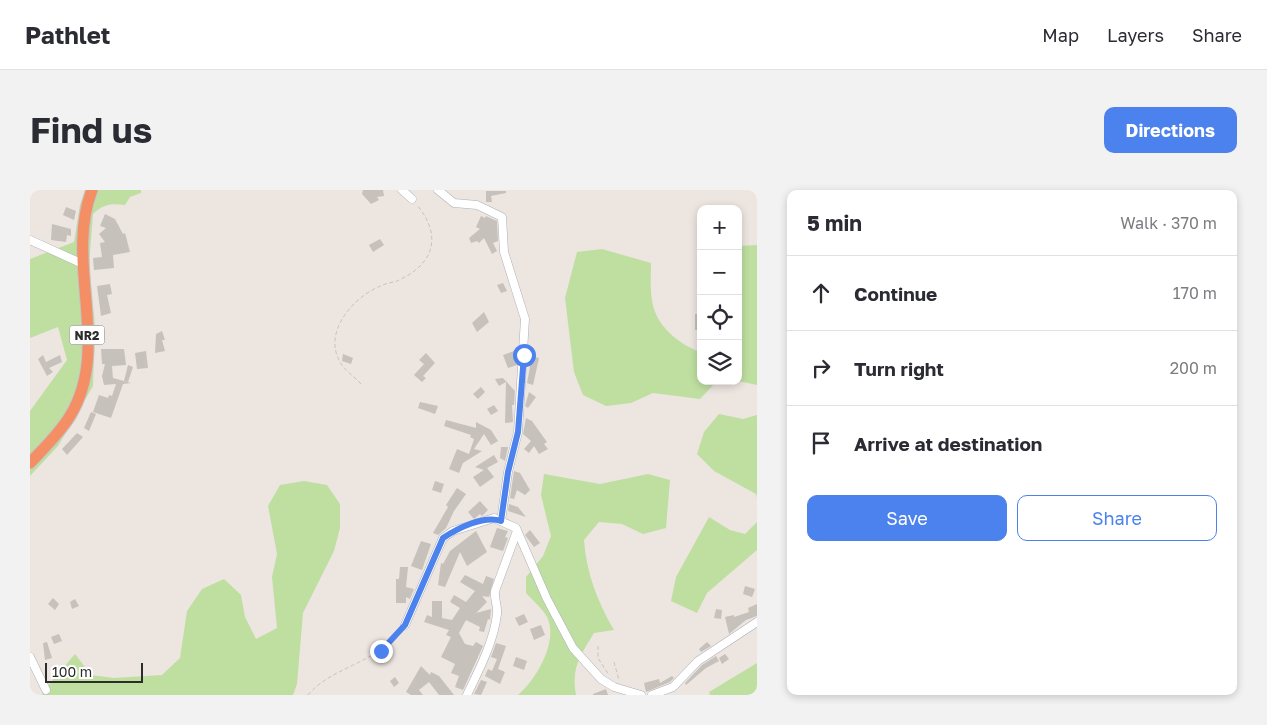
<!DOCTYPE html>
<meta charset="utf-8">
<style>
:root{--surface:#fff;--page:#f2f2f3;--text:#2b2b33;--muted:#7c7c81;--line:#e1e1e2;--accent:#4c82ed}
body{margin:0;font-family:"Golos Text",sans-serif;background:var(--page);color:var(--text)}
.controls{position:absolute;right:15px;top:15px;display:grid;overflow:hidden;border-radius:10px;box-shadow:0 2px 8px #0003}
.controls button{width:45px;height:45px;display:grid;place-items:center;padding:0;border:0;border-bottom:1px solid var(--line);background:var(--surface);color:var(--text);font:25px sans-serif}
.scale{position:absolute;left:15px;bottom:12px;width:98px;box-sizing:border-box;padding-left:5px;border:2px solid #2c2c2c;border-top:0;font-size:14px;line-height:18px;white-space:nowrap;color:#2c2c2c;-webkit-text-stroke:4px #fff;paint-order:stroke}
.stop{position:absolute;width:15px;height:15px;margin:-11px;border:4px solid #4c82ed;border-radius:50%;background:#fff}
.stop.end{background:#4c82ed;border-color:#fff;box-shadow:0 1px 5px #0008}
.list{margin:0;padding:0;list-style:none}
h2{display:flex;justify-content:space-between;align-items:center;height:65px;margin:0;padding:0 20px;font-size:21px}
h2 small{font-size:16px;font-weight:400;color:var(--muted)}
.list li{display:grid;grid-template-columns:32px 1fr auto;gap:15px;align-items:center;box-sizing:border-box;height:75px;padding:0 20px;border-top:1px solid var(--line)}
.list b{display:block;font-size:19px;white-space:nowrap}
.list em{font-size:16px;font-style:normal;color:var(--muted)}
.actions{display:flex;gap:10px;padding:15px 20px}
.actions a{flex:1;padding:11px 0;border:1px solid var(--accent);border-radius:10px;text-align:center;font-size:18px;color:var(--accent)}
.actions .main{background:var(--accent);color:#fff}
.icon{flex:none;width:28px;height:28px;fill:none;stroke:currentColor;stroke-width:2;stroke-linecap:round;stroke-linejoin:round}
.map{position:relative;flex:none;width:727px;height:505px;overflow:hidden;border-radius:10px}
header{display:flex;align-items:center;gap:30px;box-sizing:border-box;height:70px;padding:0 25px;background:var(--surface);border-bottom:1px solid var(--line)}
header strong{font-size:24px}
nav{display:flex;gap:28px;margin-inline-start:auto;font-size:18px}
.intro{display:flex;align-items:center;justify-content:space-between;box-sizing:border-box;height:120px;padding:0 30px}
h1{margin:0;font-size:35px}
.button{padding:12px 22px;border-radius:10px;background:var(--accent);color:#fff;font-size:18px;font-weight:700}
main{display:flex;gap:30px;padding:0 30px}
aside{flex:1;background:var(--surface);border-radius:10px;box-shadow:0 2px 8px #0003}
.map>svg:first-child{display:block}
</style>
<header>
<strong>Pathlet</strong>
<nav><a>Map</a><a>Layers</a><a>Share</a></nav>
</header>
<div class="intro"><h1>Find us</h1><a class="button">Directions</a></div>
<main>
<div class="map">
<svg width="727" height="505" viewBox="0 0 727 505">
<rect width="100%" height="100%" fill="#ede5e0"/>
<g fill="#bfdfa1">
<path d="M55,0H111V3L100,7L95,15C81,13 73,14 63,24L59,75L65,136L63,196L28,256L0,286V221L37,170L28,137L0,148V69L44,52L50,15Z"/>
<path d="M727,55V195L708,191V56Z"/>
<path d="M572,59L621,73C621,89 619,109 626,124C633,141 654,157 671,162V191H687L670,209L623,203L601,213L576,216L553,205L544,182L535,108L547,62Z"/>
<path d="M689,224L713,229L727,225V308L726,304L684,281L667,264L674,242Z"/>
<path d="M514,284L570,294L618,284L640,290L636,338L613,344L592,334L569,332L554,350C556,382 568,413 584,440L564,443C550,466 541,478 546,505H488C506,490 529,451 517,427C513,419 502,410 496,403V387L513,366L521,346L511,305Z"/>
<path d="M274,291L297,295L310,314V338L304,361L273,423L267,494L263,505H12L15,499L45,464L61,485L84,488L132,485L150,468L157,421L172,399L194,389L211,405L215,427L226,449L247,438L242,387L247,364L238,316L250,295Z"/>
<path d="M679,327L700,340L715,344L727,332V360L677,403L667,423L641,411L646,387Z"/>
<path d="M727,473V505H680L679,502Z"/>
</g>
<g fill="#c6c1bb">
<path d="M333,0H353L354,6L347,7L349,10L341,14L332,4Z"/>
<path d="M456,1H476V3L461,6L462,12H456Z"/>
<path d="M36,17L46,21L44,30L33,25Z"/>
<path d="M75,24L85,29L93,44L95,43L100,62L83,65L84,78L64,80L63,68L72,67L70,53L75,52L69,44L76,38L70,36Z"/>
<path d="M451,26L455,28L456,26L467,31L468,51L463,53L467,61L462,64L454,48L449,53L447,51L441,53L439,48L450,39L446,37Z"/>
<path d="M22,34L41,39V46L37,45L36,52L21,50Z"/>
<path d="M350,49L354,55L343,62L339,55Z"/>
<path d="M473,93L477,101L471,103L467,95Z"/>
<path d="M80,94L82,104L77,105L81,123L71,126L67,96Z"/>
<path d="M454,122L459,132L447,142L442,133Z"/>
<rect x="665" y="124" width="6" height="16"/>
<path d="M132,141L135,150H132L135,161L125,163L126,144Z"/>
<path d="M71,159H94L96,175L82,176L83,188L101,193L93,194L81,228L63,222L69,205L78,208L79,205L82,206L86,194L74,195L72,186L75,174H72Z"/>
<path d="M116,161L118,178L107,179L105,163Z"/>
<path d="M484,161L487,175L478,178L473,165Z"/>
<path d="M396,163L405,173L393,186L396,188L392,192L384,185L394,174L389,170Z"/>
<path d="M313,164L323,168L321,174L312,171Z"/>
<path d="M13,165L16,172L30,165L32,172L19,178L23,182L17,186L8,169Z"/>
<path d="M501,166L509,168L503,195L497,193L500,177L498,175Z"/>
<path d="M98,175L103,177L98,192L94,191Z"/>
<path d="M473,188L485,201L484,215H482L483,232L475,233L476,192L469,196L465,189Z"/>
<path d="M451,197L455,202L448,209L443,204Z"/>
<path d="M499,202L506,207L498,218L495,216Z"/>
<path d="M390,212L408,216L405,224L388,218Z"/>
<path d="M464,215L468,221L461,225L457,219Z"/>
<path d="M61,222L66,224L59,241L54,238Z"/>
<path d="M496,228L502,231L517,252L514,254L518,259L509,264L504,256L499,263L494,259L501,251L493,244Z"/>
<path d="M416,230L446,238V232L461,240L468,251L461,255L454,244L444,259L452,261L433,273L429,283L419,279L427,259L439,264L444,249L440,247L441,245L414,236Z"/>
<path d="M47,243L53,247L37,265L32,259Z"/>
<path d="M471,257H478L475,271L470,268Z"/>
<path d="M464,265L468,272L457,278L464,287L450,297L443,287L454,280L445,277Z"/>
<path d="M484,281L490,283L500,300L495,305L487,300L484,309L480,308Z"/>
<path d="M405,291L414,294L411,303L402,300Z"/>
<path d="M427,298L436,304L424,321L416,338L408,345L403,343L418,317L416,315Z"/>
<path d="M450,311L458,320L452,326L450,324L444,329L438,322Z"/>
<path d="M479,314L488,317L496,327L478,321Z"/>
<path d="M467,338L478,341L475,347L478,348L473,361L460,357Z"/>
<path d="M500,340L510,353L504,357L495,345Z"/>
<path d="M446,341L457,362L437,376L430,362L415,397L408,395L411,373L413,374L420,361Z"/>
<path d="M391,351L401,354L392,380L381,376Z"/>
<path d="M370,377H378L376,397L384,399L380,409L376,407V413H366V389H369Z"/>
<path d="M435,385L453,394L456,386L464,389L459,407L452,406L457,412L446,423L461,419L460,430L458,429L454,442L449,441L450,437L436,430L429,443L435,454L443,456L446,452L453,456L433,500L425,497L429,486L421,483L425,474L411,467L421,447L416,445L419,440L394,432L397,425L402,427V411H412V428L422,430L430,418L420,412L424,405L436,412L445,401L430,392Z"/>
<path d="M715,396L725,399L722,407L713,404Z"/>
<path d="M23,408L29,414L25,420L18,414Z"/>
<path d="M45,409L49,416L42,419L40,412Z"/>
<path d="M727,414V426L716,430L699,444L695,427L704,425V427L719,422L718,418Z"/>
<path d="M686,419L692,420L691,429L684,428Z"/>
<path d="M494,424L498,432L489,436L485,428Z"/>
<path d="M511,435L515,445L504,450L500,439Z"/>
<path d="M29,444L32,451L24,454L21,447Z"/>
<path d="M17,452L22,468L15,470L13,453Z"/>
<path d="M677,452L681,456L671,462L669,459Z"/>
<path d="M466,453L476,456L468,479L475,482L470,494L455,486L458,479L462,481L467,469L461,467Z"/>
<path d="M695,464L699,469L692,474L689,468Z"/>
<path d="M686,466L689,471L676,478L656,495L655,493L672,475Z"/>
<path d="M486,467L497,471L494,480L483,476Z"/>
<path d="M391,476L400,485L401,482L409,486L424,505H409L399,492L389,500L393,505H381L376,502Z"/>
<path d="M642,486L644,488L640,492L616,502L614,493L629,489L630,493Z"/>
<path d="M365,487L369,493L364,497L360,491Z"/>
<path d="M451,490L457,492L451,505L444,504Z"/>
<path d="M576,499L578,505H563V504Z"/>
</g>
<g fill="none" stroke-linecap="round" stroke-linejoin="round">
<defs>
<g id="minor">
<path d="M372,0L382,9"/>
<path d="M408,0L424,13L447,15L472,27L474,62L495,129L488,242L478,282L471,331"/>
<path d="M0,50L53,74"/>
<path d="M375,435L413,348L423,341L464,328L486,338L517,409L543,458L571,489L584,497L611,505"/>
<path d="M0,467L16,500"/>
<path d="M437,505C449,480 464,451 467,424C468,416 464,409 465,401L487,341"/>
<path d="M622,505L643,497L668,471L727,432"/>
</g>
<path id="highway" d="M0,273C14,258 29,244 40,226C82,158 34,72 62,0"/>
</defs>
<use href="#minor" stroke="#acb0b8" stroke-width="9"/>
<use href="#highway" stroke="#c4c4c4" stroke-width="13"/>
<g stroke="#c4c4c4" stroke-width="1" stroke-dasharray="4 2.5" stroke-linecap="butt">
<path d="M331,194C325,187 314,180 310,172C292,141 325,105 353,95C359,92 365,93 371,89C406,72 411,44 387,15"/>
<path d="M568,456V468L579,485"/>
<path d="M584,472L589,490"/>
<path d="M278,505C302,476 345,475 371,440"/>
</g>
<use href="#minor" stroke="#fff" stroke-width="8"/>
<use href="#highway" stroke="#f38e65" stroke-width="11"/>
</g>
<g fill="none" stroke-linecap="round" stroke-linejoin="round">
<path stroke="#4c82ed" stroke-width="6" d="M351,461L375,435L413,348C428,338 454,325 471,331L478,282L488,242L494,165"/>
</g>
<g text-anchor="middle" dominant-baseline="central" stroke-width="4" stroke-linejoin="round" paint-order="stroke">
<rect fill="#fff" stroke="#6b6b6b" stroke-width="1" x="39.5" y="135.5" width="35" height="19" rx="4"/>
<g font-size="12" font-weight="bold" fill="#2c2c2c">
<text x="57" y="145">NR2</text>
</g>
</g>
</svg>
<div class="controls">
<button>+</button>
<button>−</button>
<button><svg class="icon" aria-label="locate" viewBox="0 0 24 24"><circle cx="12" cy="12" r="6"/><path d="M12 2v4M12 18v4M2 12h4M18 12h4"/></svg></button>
<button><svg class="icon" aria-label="layers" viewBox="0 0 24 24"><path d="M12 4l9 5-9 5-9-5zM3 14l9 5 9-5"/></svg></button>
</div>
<div class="scale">100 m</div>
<div class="stop" style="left:494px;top:165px"></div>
<div class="stop end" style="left:351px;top:461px"></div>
</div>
<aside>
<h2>5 min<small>Walk · 370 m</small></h2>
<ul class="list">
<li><svg class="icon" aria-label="ahead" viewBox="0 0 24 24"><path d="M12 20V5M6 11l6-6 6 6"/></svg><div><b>Continue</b></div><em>170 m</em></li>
<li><svg class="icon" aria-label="right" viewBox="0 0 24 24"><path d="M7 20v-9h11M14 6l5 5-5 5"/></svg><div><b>Turn right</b></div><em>200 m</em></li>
<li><svg class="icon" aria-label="arrive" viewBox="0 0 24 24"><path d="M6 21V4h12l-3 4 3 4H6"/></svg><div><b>Arrive at destination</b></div></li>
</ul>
<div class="actions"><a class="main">Save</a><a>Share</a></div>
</aside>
</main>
